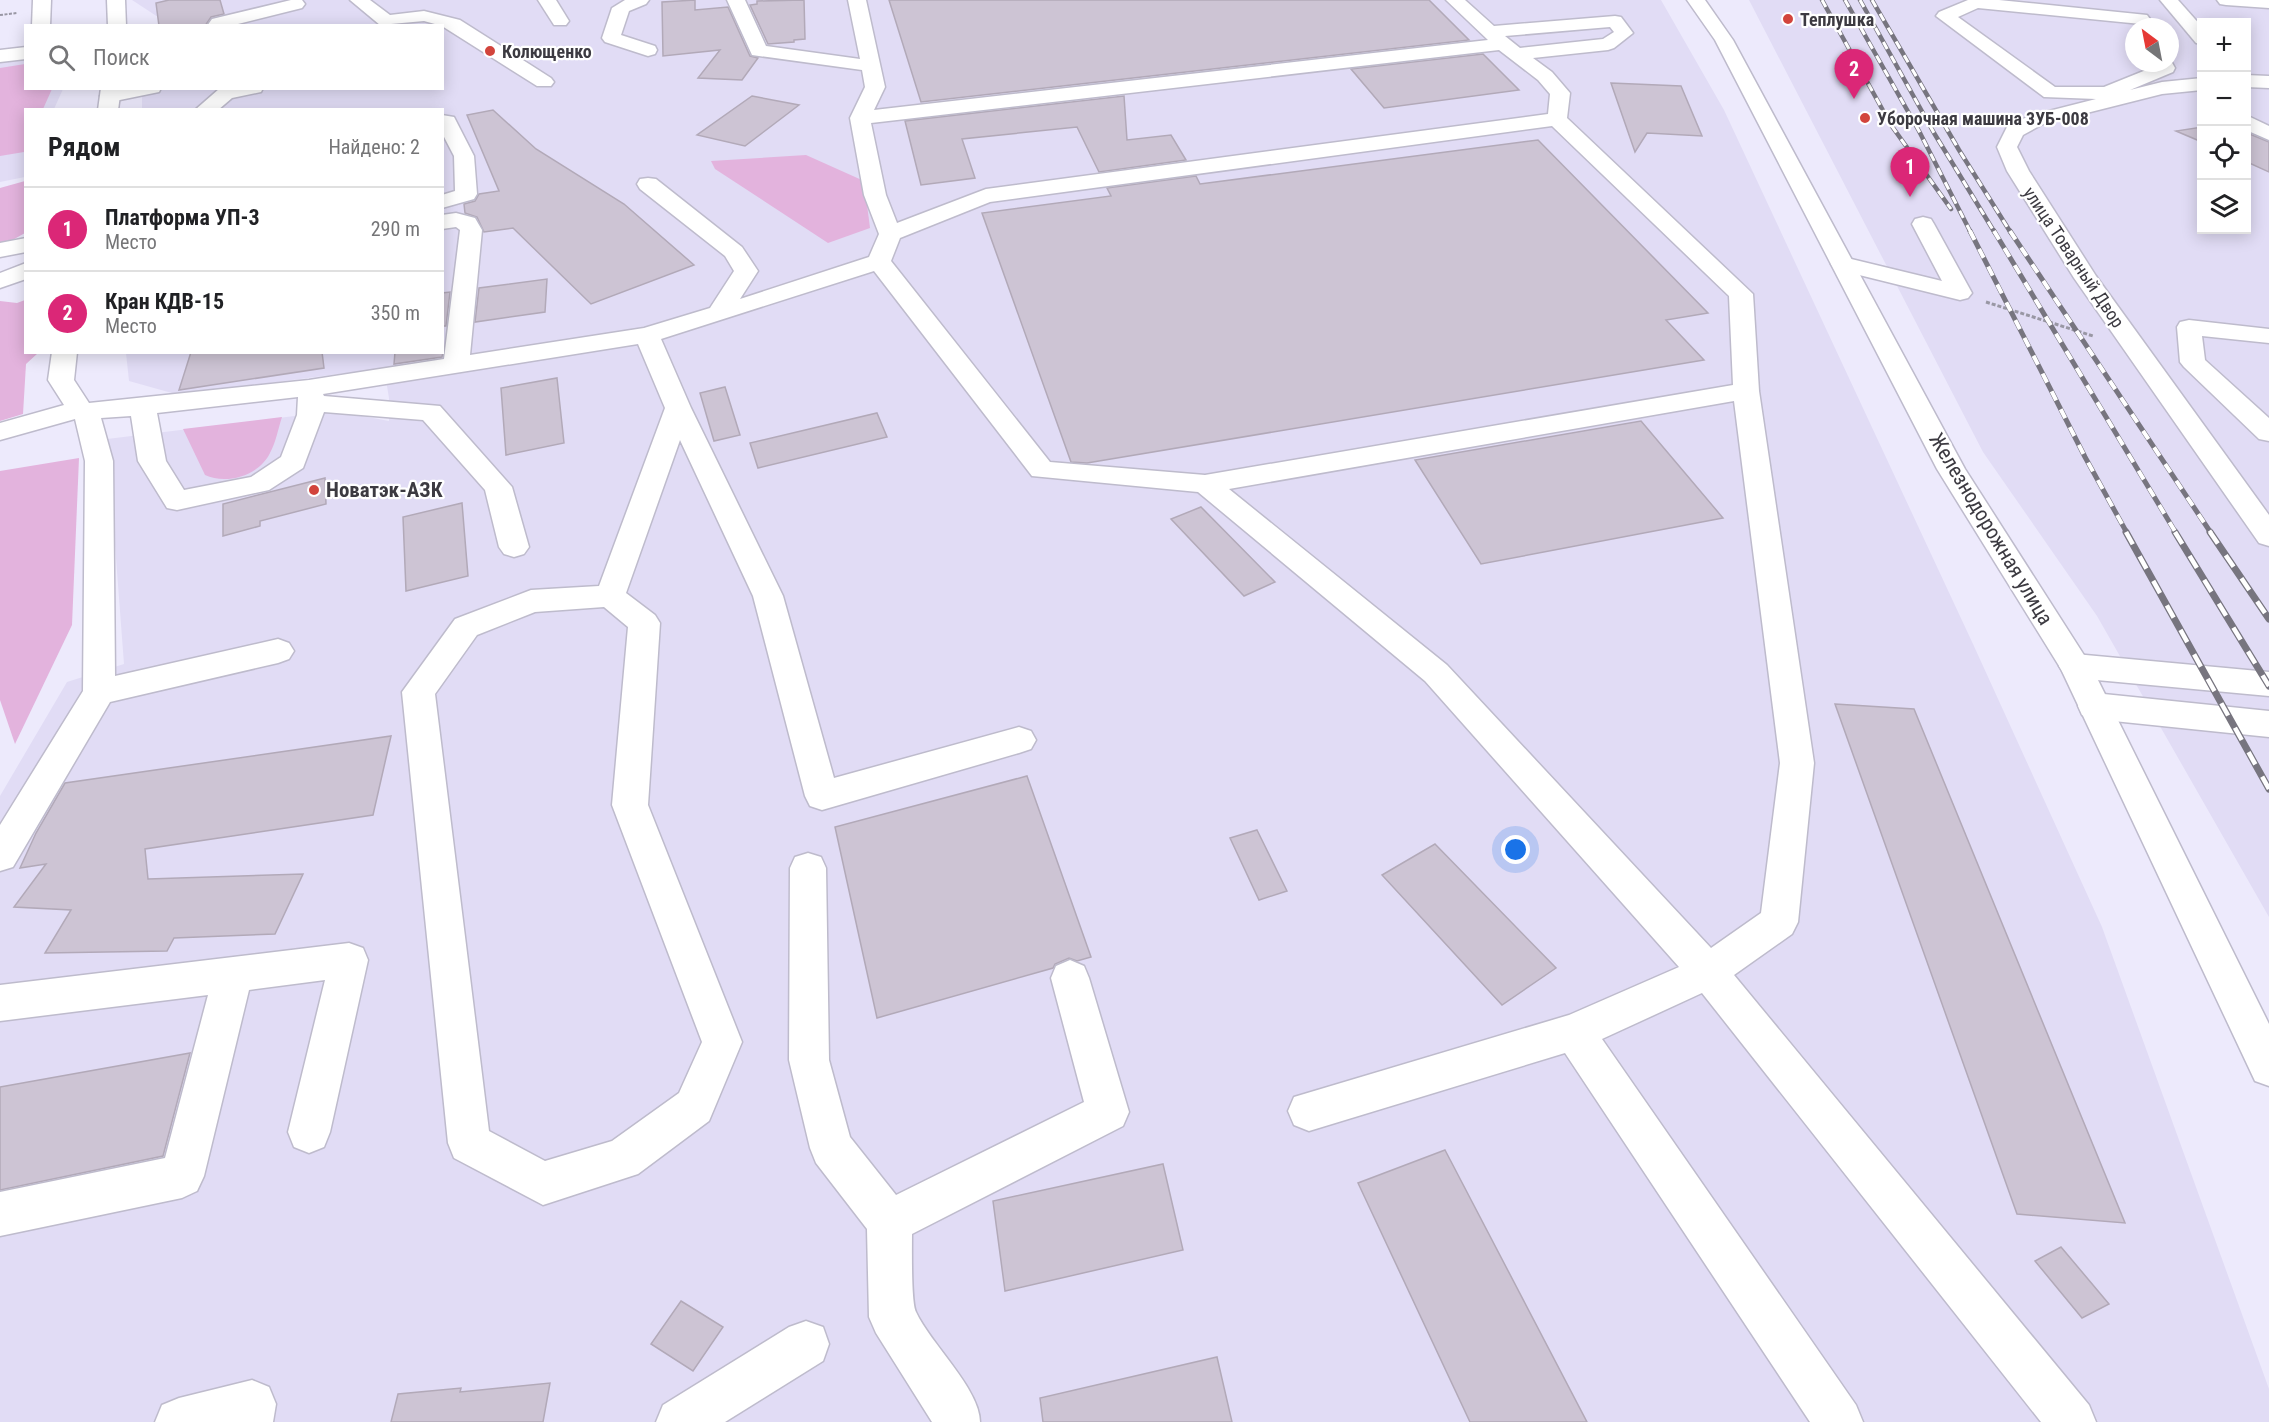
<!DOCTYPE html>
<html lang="ru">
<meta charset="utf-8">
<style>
:root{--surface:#fff;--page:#f2f2f2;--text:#202124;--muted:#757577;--line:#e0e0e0;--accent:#db2777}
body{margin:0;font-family:"Roboto Condensed",sans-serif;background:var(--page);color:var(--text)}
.controls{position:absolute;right:18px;top:18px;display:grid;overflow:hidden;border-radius:0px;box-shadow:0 3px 15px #0003}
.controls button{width:54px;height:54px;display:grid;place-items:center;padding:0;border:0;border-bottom:2px solid var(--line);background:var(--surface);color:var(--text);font:30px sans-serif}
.compass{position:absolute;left:2125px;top:18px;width:54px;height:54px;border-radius:50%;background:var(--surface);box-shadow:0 3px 15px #0003;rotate:328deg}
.you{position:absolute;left:1516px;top:850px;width:21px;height:21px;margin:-15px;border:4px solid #fff;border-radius:50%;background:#1a73e8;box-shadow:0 0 0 9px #1a73e833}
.badge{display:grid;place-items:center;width:39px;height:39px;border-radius:50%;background:var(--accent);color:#fff;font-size:20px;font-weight:700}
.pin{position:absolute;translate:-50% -50px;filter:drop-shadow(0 2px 3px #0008)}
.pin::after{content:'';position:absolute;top:32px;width:21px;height:18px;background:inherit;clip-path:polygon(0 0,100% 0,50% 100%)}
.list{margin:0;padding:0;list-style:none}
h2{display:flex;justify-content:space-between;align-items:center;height:78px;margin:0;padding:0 24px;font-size:26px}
h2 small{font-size:20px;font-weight:400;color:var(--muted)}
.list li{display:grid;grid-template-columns:39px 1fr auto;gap:18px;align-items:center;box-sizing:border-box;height:84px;padding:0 24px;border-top:2px solid var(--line)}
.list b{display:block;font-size:22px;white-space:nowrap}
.list p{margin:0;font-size:20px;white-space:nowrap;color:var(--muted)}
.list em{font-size:20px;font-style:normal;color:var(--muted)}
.icon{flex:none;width:33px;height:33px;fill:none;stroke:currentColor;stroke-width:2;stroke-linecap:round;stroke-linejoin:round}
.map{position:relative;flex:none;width:2269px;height:1422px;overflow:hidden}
.search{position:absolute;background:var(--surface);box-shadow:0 3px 15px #0003;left:24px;top:24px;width:420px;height:66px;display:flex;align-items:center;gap:15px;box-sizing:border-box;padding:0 21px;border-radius:0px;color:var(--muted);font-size:22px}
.panel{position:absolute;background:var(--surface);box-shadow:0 3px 15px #0003;left:24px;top:108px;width:420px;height:246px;border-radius:0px}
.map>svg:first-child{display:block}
</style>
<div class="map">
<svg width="2269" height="1422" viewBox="0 0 2269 1422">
<rect width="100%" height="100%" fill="#edeafc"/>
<g fill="#e1dcf5" fill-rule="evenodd">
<path d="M132,0H1661L1724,110L1973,644L2102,927L2269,1389V1422H0V796L67,682L124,664L107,439L335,411L389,421V398L384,368L179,395L129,381L126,353L442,352V110L142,109V89L442,88V26L159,25L158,17Z"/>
<path d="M1749,0H2269V917L2097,616L1983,452ZM2202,22H2246V230H2202ZM2134,27H2170V63H2134Z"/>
<path d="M25,58L26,88L63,89L54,109L26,110L25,177L0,182V61Z"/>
</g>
<g fill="#e3b3dd">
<path d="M25,64L26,88L52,89L43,109L26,110L24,152L0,156V68Z"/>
<path d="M806,155L864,181L870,228L828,243L715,169L711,161Z"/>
<path d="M25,181V233L0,247V188Z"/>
<path d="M25,300L26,352L38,353L26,364L23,414L0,421V301L17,303Z"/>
<path d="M282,417C278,429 276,442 270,453C259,476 226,485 205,475L183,429Z"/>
<path d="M79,458L72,625L15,744L0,700V471Z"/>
</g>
<g fill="#cdc4d4" stroke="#b2a9b8" stroke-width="1.5">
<path d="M169,0H220L224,14L211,17L205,26H159L156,3Z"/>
<path d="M695,0V10L728,7L750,56L758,58L742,80L698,78L720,50L663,56L662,2Z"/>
<path d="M804,0L805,39L794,40V42L768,44L750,5L757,4V1Z"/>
<path d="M889,0H1429L1469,40L921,102Z"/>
<path d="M1483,54L1519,90L1384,108L1351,69Z"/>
<path d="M1611,83L1681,86L1702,136L1647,133L1635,152Z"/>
<path d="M752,96L799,105L745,146L697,135Z"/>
<path d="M1124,96L1127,140L1171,135L1186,160L1099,172L1077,127L962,139L975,178L921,185L905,121Z"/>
<path d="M493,110L536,149L624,204L694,265L591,304L513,228L484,232L477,217L465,213L464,204L475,201L479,194L499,191L467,115Z"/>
<path d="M2202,127V142L2176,131Z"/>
<path d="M2247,133L2269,142V172L2247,162Z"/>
<path d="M1538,140L1708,313L1666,320L1704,360L1087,463L1071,462L982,213L1111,196L1107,188L1196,176L1200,184Z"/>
<path d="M547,279L545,312L475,322L479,288Z"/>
<path d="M450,292L446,326H442V293Z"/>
<path d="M191,352H322L324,368L179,390Z"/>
<path d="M395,352H443L442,357L394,364Z"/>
<path d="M557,378L564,443L506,455L501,388Z"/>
<path d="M725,387L740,435L714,441L700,393Z"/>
<path d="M877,413L887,437L758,468L750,443Z"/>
<path d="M1641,421L1723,518L1481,564L1415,460Z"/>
<path d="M325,478L326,504L260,521V526L223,536V504Z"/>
<path d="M462,503L468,576L406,591L403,517Z"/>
<path d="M1201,507L1275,582L1244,596L1171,519Z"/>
<path d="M1835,704L1914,709L2125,1223L2017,1214Z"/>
<path d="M391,736L373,815L145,849L148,879L303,874L275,934L174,938L167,951L45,953L71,910L14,907L46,864L20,868L36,833L65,783Z"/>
<path d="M1027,776L1091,957L1077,961L1069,958L1055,964L1053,968L877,1018L835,827Z"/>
<path d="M1257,830L1287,891L1259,900L1230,838Z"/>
<path d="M1435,844L1556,968L1502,1005L1382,875Z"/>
<path d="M190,1053L163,1156L0,1190V1087Z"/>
<path d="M1445,1150L1587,1422H1470L1358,1183Z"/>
<path d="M1163,1164L1183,1250L1005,1291L993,1201Z"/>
<path d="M2061,1247L2109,1304L2082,1318L2035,1261Z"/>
<path d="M681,1301L723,1327L693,1371L651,1344Z"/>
<path d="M1217,1357L1232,1422H1043L1040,1398Z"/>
<path d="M550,1383L543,1422H391L398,1394L461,1388L460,1392Z"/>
</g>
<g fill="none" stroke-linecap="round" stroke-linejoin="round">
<defs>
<g id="minor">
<path d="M33,0H51L50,26H32Z"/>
<path d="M291,0H302L305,4L302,8L230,26H207L212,19Z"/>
<path d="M350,0H370L390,15L424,11L460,20L551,78L554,82L551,86H537L442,26L424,21L380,25Z"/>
<path d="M538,0H556L569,21L566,25H554Z"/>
<path d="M625,0H649L646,4L629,11L621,35L655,46L657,50L655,54L648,56L605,42L602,38L612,8Z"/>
<path d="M727,0H745L766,46L860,59L848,0H866L885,87L874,110L1488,40L1446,0H1465L1494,26L1615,16L1621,17L1633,33L1614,48L1608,50L1533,58L1552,72L1570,93L1567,118L1753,294L1759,391L1814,763L1798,922L1792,934L1734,975L2089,1405L2096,1422H2041L1702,993L1602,1039L1856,1405L1863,1422H1810L1565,1053L1309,1131L1294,1125L1288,1111L1294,1097L1569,1015L1679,967L1425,681L1198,492L1032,476L874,271L661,339L691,408L783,596L834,778L1019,727L1031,731L1036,740L1031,749L1019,753L822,810L810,806L805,796L753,596L680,440L626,593L655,615L660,623L648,805L742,1042L709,1121L638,1174L543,1205L454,1158L448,1143L402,692L455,619L531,590L599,586L665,408L638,344L323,394L324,396L440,406L512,487L529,547L524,554L514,557L504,554L499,547L485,490L423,420L324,412L303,468L269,490L177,510L167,508L138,461L131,416L101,418L113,461L115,676L278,639L289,643L294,651L289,659L278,663L110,702L13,867L0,871V825L83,691L85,461L75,419L0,440V423L64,405L48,380L52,352H77L74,380L89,403L309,380L444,359L460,230L456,227L442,229V215L456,213L475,218L482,230L470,355L644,328L710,308L734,271L725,256L640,189L637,184L640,179L648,178L656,179L742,247L758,271L740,299L869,257L879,234L864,195L850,118L865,87L862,70L752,55ZM1610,27L1614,32L1603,39L1520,48L1505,36ZM1499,50L1538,80L1550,94L1548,114L986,189L897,223L886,195L871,123ZM1552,126L1729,296L1733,385L1205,475L1050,462L891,261L900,238L990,202ZM298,397L297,415L281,457L251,477L184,490L166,461L157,413ZM1734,401L1780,763L1761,913L1711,948L1447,665L1229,489ZM604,607L628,627L612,805L702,1042L679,1093L612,1141L545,1161L489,1131L435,694L477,635L535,612Z"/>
<path d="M1968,0H1999L2147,15L2150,19L2147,23L2141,24L1978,8L1958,17L2055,87H2104L2156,66L2155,63H2170V59L2175,68L2173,72L2130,90L2162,82L2202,78V90L2162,94L2043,124L2023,135L2017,147L2029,171L2096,276L2269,515V546L2259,543L2074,278L2007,171L1997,147L2007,127L2029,116L2096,99L2044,97L1936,16L1939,12Z"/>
<path d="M2160,0H2178L2202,27V44L2196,43Z"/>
<path d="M2217,0H2269V8L2226,5L2220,4Z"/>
<path d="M26,47V59L0,62V50Z"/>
<path d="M2246,75L2269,76V88L2246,87Z"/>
<path d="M119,88H161L159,92L110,102L103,100L100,96L103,92Z"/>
<path d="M263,88L261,92L232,98L218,110H195L219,89Z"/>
<path d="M442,115L454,117L474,156L477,194L474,199L442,208V195L455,191L454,156L442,133Z"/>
<path d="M2246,115L2269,126V140L2246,130Z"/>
<path d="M1923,217L1931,219L1934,224L1972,293L1968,298L1960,300L1952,298L1835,269L1831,264L1835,259L1843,257L1942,281L1912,224L1915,219Z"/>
<path d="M26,238V252L0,257V243Z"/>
<path d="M2189,320L2269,329V343L2202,336L2205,360L2269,418V441L2259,439L2184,367L2180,362L2177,327L2180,322Z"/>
<path d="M2075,654L2269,672V696L2075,678L2064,674L2059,666L2064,658Z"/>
<path d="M2094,693L2269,711V737L2094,719L2082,715L2078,706L2082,697Z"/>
<path d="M808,853L821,857L826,868L829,1060L850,1137L896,1195L1084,1102L1051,978L1056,966L1070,960L1084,966L1089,978L1129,1112L1123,1126L912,1234C912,1249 911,1302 916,1312C930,1343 980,1389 980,1422H932L876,1333L869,1317L867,1229L816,1163L810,1148L789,1060L790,868L795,857Z"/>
<path d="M349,943L363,948L368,960L330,1132L324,1147L309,1153L294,1147L288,1132L325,980L249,990L204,1176L197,1191L182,1198L0,1236V1192L165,1158L208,995L0,1021V985Z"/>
<path d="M806,1321L823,1327L829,1344L823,1361L725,1422H656L663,1405L789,1327Z"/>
<path d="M252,1380L269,1387L276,1404L273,1422H155L162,1405L179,1398Z"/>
</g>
<g id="major">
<path d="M107,0H125L126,26H108Z"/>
<path d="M1687,0H1705L1733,40L1965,469L2091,666L2269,1024V1086L2255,1081L2061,669L1937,469L1715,40Z"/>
<path d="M101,88H121L118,110H98Z"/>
<path d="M26,263V279L0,288V273Z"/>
</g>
</defs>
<use href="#minor" stroke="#bebbcc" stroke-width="3"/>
<use href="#major" stroke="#bebbcc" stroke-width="3"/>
<path stroke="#9997a4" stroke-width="2" stroke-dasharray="3 1.5" stroke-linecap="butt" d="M0,15L17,13"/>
<path stroke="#9997a4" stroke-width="3" stroke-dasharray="4 2" stroke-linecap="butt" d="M1986,302L2093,336"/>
<use href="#minor" fill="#fff" fill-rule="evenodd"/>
<use href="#major" fill="#fff" fill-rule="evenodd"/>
<defs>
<g id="rail-far2">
<path d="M1822,0L1891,125L1951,209"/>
<path d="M1845,0L1919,131L1971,233"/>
<path d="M1860,0L1934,133L1995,233"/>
<path d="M1872,0L1959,150L2011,233"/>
</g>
<g id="rail-far1">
<path d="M1970,231L2085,457L2127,533"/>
<path d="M1994,231L2176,533"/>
<path d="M2010,231L2211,533"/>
</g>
<g id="rail">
<path d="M2126,532L2269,789"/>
<path d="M2175,532L2269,686"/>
<path d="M2210,532L2269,619"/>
</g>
</defs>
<use href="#rail-far2" stroke="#77757f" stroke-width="4.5"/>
<use href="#rail-far1" stroke="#77757f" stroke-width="5"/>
<use href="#rail" stroke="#77757f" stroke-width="7"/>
<use href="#rail-far2" stroke="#fff" stroke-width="3" stroke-dasharray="8" stroke-linecap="butt"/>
<use href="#rail-far1" stroke="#fff" stroke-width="4" stroke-dasharray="10" stroke-linecap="butt"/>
<use href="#rail" stroke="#fff" stroke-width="4.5" stroke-dasharray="14" stroke-linecap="butt"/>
</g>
<g fill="#d2443c" stroke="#fff" stroke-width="2">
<circle cx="1788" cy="19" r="6"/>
<circle cx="490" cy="51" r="6"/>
<circle cx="1865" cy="118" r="6"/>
<circle cx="314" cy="490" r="6"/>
</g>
<g text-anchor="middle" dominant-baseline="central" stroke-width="4.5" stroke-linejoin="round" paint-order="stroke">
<g font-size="18" font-weight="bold" fill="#3c3a41" stroke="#fff" text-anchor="start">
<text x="1800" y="19">Теплушка</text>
<text x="502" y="51">Колющенко</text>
<text x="1877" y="118">Уборочная машина 3УБ-008</text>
</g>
<g font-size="18" fill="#3c3a41" stroke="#fff">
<text transform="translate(2074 257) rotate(56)">улица Товарный Двор</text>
</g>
<g font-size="21" font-weight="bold" fill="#3c3a41" stroke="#fff" text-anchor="start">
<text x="326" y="490">Новатэк-АЗК</text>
</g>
<g font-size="21" fill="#3c3a41" stroke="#fff">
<text transform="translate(1991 529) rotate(59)">Железнодорожная улица</text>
</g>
</g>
</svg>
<div class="controls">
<button>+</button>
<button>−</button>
<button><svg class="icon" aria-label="locate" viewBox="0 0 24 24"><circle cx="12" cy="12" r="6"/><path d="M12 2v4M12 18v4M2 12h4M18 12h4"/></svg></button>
<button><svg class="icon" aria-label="layers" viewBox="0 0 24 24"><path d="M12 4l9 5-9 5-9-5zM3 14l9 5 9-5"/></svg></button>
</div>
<svg class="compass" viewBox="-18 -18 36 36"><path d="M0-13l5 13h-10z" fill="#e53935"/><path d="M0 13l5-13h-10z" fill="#757577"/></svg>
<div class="you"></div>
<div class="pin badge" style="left:1910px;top:197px">1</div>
<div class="pin badge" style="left:1854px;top:99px">2</div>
<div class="search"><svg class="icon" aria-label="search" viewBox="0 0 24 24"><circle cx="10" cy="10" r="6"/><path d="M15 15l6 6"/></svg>Поиск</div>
<section class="panel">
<h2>Рядом<small>Найдено: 2</small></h2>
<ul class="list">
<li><span class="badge">1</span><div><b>Платформа УП-3</b><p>Место</p></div><em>290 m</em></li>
<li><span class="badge">2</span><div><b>Кран КДВ-15</b><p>Место</p></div><em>350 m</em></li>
</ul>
</section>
</div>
